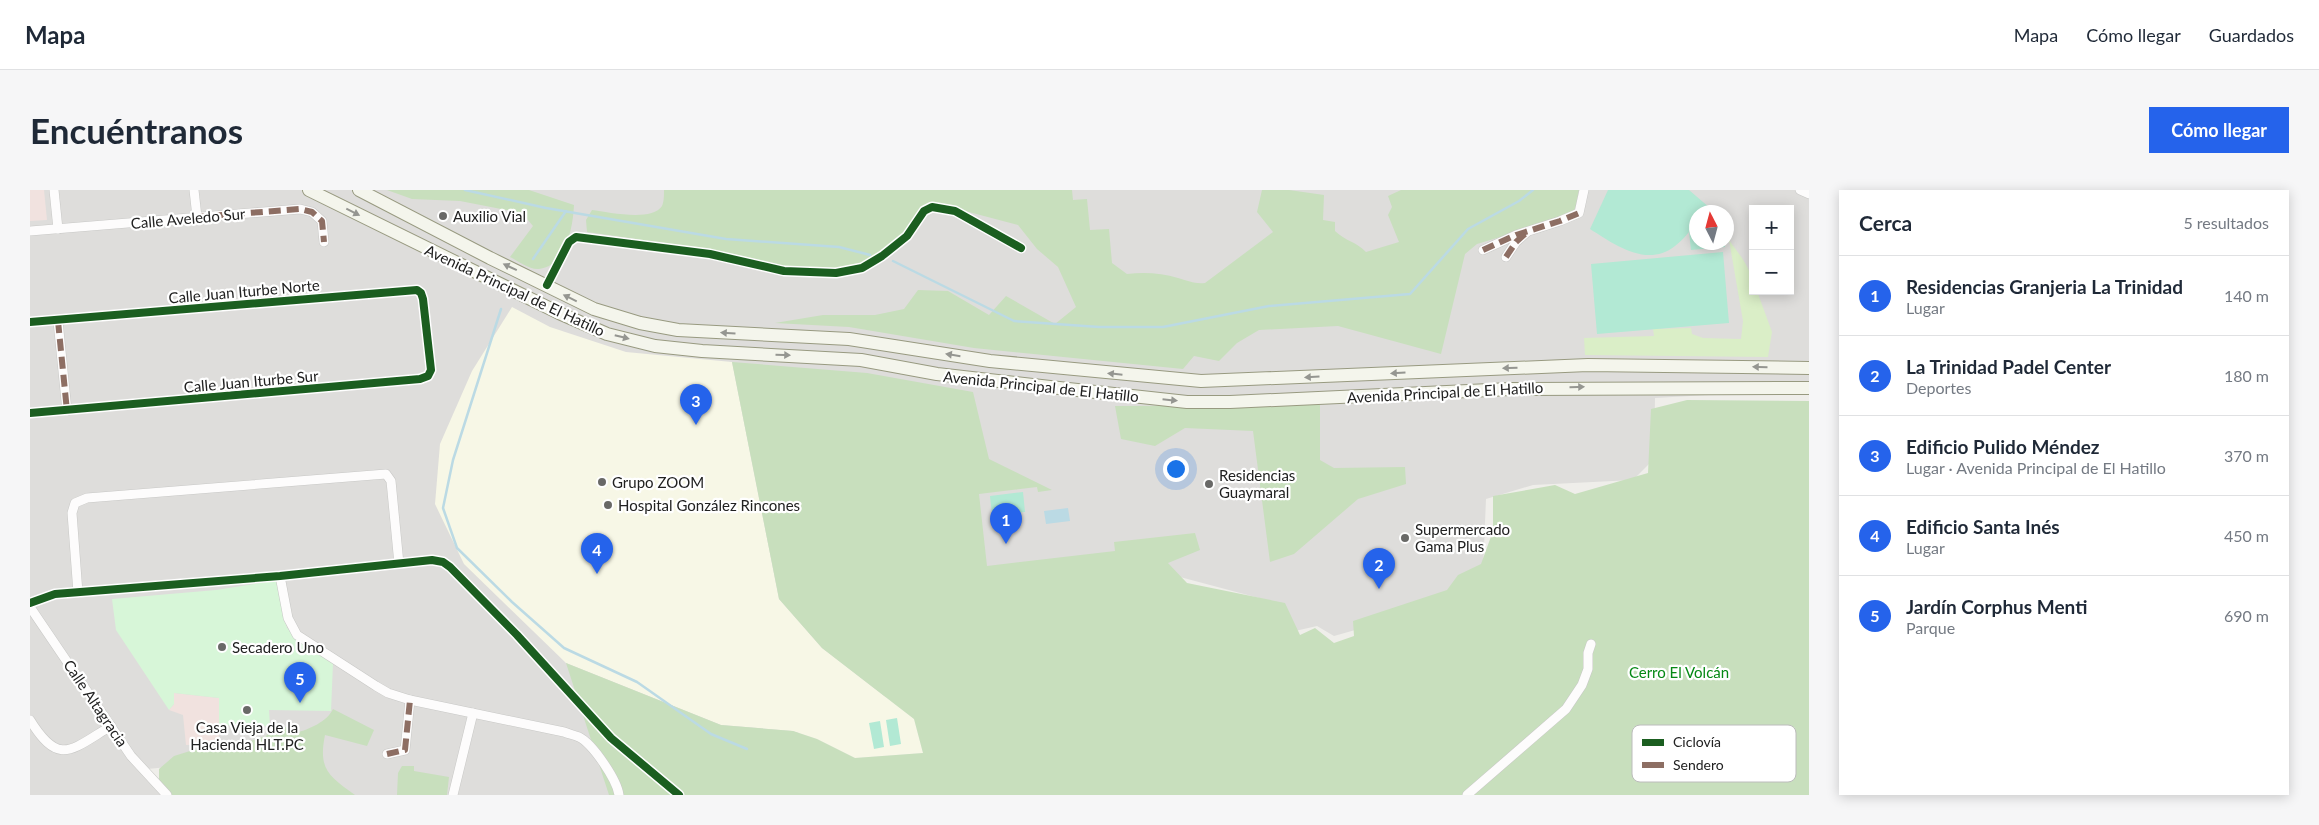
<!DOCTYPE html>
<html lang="es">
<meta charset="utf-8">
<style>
:root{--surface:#fff;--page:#f6f6f7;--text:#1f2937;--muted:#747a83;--line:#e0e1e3;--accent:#2563eb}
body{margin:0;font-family:Lato,sans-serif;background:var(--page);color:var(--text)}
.controls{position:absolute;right:15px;top:15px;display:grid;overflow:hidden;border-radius:0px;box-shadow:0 2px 12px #0003}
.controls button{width:45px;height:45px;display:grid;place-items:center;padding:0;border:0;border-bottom:1px solid var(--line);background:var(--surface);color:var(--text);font:25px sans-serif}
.compass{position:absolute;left:1659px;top:15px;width:45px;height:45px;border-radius:50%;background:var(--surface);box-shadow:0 2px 12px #0003;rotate:354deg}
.you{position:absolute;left:1145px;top:278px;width:18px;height:18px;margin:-12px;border:4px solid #fff;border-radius:50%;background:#1a73e8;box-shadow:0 0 0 8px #1a73e833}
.badge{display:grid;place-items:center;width:32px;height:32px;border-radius:50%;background:var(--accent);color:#fff;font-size:16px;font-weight:700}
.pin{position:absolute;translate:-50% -41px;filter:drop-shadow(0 1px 2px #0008)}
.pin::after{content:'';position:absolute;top:26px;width:18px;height:15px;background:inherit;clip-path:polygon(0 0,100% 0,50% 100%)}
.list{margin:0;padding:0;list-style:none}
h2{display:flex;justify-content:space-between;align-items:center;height:65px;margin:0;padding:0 20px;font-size:21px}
h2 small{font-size:16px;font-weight:400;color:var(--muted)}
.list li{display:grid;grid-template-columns:32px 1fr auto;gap:15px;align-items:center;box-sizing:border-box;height:80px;padding:0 20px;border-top:1px solid var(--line)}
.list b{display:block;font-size:19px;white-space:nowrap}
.list p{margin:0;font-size:16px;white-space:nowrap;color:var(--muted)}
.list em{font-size:16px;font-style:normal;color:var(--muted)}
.map{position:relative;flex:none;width:1779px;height:605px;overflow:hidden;border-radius:0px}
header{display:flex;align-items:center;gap:30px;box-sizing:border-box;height:70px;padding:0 25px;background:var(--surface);border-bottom:1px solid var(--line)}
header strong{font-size:24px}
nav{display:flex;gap:28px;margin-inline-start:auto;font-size:18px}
.intro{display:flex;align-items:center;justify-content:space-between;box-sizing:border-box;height:120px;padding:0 30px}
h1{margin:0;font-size:35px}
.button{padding:12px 22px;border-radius:0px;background:var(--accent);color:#fff;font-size:18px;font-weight:700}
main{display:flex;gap:30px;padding:0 30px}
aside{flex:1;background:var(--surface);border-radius:0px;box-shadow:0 2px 12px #0003}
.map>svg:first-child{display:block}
</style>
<header>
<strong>Mapa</strong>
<nav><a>Mapa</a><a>Cómo llegar</a><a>Guardados</a></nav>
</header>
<div class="intro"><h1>Encuéntranos</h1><a class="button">Cómo llegar</a></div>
<main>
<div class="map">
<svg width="1779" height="605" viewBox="0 0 1779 605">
<rect width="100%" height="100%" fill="#efeeea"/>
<path fill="#dedddb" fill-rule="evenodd" d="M0,0H1779V203L1732,202L1625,208L1624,264L1619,274L1603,290L1503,295L1456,309L1452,404L1304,446L1287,436L1265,441L1255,415L1150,387L617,605H302L182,573L117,579L137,605H0ZM1723,19H1760V101H1723ZM1666,22H1696V52H1666Z"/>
<g fill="#f1e2df">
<path d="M0,0H14L17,30L0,31Z"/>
<path d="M144,503L189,508V554L156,555L153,525L139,520L144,514Z"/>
</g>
<path fill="#f7f7e6" d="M482,117L520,137L596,162L702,172L749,409L792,458L884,529L893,563L825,568L787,549L763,541L691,535L536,473L434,374L405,314L410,254L442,181Z"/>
<path fill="#daeec7" d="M1699,50C1711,67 1723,79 1723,101H1727L1742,142L1738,167L1555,165L1554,148L1624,146L1623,139L1661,138L1662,144L1673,148L1711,149L1713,131Z"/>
<g fill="#c8dfbd">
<path d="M357,0H499L544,15C543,37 536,76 509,79C500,80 488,71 480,67L503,36L492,23L430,11L382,9Z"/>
<path d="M634,0H1042L1043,10L1057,9L1060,40L1079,39L1082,73L1097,84C1114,82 1132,83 1148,88C1159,91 1164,94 1175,93L1243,42L1227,22L1232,0H1259L1294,5L1293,30L1305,32V41C1315,51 1327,52 1336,62L1369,52L1358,25L1362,17L1358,6L1371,0H1549L1546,17L1540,26L1447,54L1435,64L1411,164L1308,136L1229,140L1207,153L1189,171L1164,166L1153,179L944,158L819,137L745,133L793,125H845L874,119L888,100L918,101L959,125L976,106L1025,134L1046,117L1028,77L1007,59L988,35L901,12C886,21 885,32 874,44C863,55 845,67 830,74C788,93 721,67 677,60C637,53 597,48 557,42L556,30L562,20C578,22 622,32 632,16C634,12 634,5 634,0Z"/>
<path d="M702,172L837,183L943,202L959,269L1022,300L1008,302L1007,297L949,304L957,376L1085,361L1084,352L1165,343L1170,360L1138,373L1157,393L1255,413L1270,445L1285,438L1304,453L1324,446L1323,431L1417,400L1428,385L1451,374L1463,341V306L1525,295L1545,304L1618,283L1621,219L1657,210L1779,211V605H579L536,473L691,535L763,541L787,549L825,568L893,563L884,529L792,458L749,409Z"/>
<path d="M1290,215V270L1304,278L1375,277L1376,294L1328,309L1264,364L1240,372L1223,241L1155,238L1125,256L1091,249L1085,216Z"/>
<path d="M303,519L344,540L337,556L295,545C288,580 299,586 325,605H142L129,590V579L144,566L160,561L189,554L214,553L236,546L248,533L266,543C279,539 297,532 303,519Z"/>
<path d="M372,576H384V581L419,587L417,605H367L368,583Z"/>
</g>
<path fill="#d7f6d8" d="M249,390L257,438L303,473L301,521L239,520L240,536L189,535V508L144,503V514L139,520L86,440L82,409L186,400Z"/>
<g fill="#b2e9d4">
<path d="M1578,0H1659L1680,18L1676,22H1666V33C1660,41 1653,50 1645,56C1617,78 1585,55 1560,39Z"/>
<path d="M1666,41V52L1695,53V57L1661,60L1659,42Z"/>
<path d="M1693,62L1699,133L1567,144L1561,74Z"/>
<path d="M993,302L995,322L962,325L960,306Z"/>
<path d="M867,528L871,554L860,556L856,530Z"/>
<path d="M850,531L854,557L844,559L839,533Z"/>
</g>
<path fill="#bbdae4" d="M1038,318L1040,331L1016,334L1014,321Z"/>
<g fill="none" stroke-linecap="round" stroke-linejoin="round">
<g stroke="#bbdae4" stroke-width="2.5">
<path d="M435,0L516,18L696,49L809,57L840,65"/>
<path d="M503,69L536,21"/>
<path d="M863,71L984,131L1069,137H1133L1239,116L1380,104L1438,39L1489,11L1503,0"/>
<path d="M471,119L423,270L413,318L427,358L482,412L534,458L607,492L681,544L717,559"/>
</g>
<defs>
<g id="street">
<path d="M24,0L28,39"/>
<path d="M164,0L167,27"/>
<path d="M1770,0L1779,4"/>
<path d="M0,41L270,19L282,22L292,31L294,52"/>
<path d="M1453,60L1486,45L1530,31L1549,23L1554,0"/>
<path d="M1476,67L1486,52L1496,43"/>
<path d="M517,95L539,52L546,47L680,64L754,81L806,83L832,78L852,66L877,46L894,21L902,17L925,21L991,58"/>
<path d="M28,131L37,221"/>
<path d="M0,132L387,100L391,103L393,109L401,180L398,186L390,189L0,223"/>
<path d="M250,386L258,428L267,445L346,496L358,503L380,510L534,542C539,544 544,545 549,547C563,554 587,590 589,605"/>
<path d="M48,403L42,323L45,313L57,308L356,284L361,291L369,374"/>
<path d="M0,413L25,404L250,386L402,370L413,372L420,377L487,445L581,548L649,605"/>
<path d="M0,417L101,566L137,605"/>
<path d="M0,530C29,577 41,560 81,536"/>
<path d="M357,564L375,560L380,510"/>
<path d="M423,605L443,523"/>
<path d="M1437,605L1536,519L1552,495L1558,479V463L1561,454"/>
</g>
<g id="secondary">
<path d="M279,0L529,123L577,144L625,156L672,161L831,170L907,184L1020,197L1157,212H1200L1481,199L1779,198"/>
<path d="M329,0L460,68L564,119L610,133L648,140L819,149L960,171L1171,191L1558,175L1779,178"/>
</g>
</defs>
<use href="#street" stroke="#c8c8c6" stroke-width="10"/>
<use href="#secondary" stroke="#989a80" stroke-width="14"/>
<use href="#street" stroke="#fdfcfc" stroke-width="9"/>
<use href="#secondary" stroke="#f4f5ec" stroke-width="12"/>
<g stroke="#8d6e63" stroke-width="6" stroke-dasharray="12 6" stroke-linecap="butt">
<path d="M167,27L270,19L282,22L292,31L294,52"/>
<path d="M1453,60L1486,45L1530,31L1549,23"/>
<path d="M1476,67L1486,52L1496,43"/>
<path d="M28,131L37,221"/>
<path d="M357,564L375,560L380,510"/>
</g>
<defs>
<g id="cycleway">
<path d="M517,95L539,52L546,47L680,64L754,81L806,83L832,78L852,66L877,46L894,21L902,17L925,21L991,58"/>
<path d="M0,132L387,100L391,103L393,109L401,180L398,186L390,189L0,223"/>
<path d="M0,413L25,404L250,386L402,370L413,372L420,377L487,445L581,548L649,605"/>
</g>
</defs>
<use href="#cycleway" stroke="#fff" stroke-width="11"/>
<use href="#cycleway" stroke="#1b5e20" stroke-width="8"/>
</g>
<defs><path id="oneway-solid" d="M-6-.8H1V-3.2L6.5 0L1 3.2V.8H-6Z" transform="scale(1.25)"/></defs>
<g fill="#959691">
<use href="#oneway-solid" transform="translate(323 22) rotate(27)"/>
<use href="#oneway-solid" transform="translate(480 77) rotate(-155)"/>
<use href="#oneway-solid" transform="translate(540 108) rotate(-154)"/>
<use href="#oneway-solid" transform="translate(698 143) rotate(-177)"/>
<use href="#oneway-solid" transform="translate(592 147) rotate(14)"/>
<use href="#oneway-solid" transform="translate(753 165) rotate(2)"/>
<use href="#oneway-solid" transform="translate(923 165) rotate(-171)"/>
<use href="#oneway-solid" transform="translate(1730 177) rotate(-179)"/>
<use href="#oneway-solid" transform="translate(1480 178) rotate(178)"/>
<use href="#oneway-solid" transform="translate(1368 183) rotate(177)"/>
<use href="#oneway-solid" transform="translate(1085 184) rotate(-174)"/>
<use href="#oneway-solid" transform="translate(1282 187) rotate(177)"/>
<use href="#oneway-solid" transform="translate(1547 197) rotate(-1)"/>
<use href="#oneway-solid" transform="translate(1140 210) rotate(6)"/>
</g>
<g fill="#696967" stroke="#fff" stroke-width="2">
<circle cx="413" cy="26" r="5"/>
<circle cx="572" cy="292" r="5"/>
<circle cx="1179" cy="294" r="5"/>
<circle cx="578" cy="315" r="5"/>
<circle cx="1375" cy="348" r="5"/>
<circle cx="192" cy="457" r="5"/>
<circle cx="217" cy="520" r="5"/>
</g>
<g text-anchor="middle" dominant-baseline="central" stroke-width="4.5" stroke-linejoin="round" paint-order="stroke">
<g font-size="15" fill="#212121" stroke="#fff" text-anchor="start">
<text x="423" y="26">Auxilio Vial</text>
<text x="1189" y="285">Residencias<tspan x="1189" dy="17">Guaymaral</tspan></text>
<text x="582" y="292">Grupo ZOOM</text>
<text x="588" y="315">Hospital González Rincones</text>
<text x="1385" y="339">Supermercado<tspan x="1385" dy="17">Gama Plus</tspan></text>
<text x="202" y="457">Secadero Uno</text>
<text x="217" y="537" text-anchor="middle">Casa Vieja de la<tspan x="217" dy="17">Hacienda HLT.PC</tspan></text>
</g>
<g font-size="15" fill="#212121" stroke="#fff">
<text transform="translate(158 28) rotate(-5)">Calle Aveledo Sur</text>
<text transform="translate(485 100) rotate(25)">Avenida Principal de El Hatillo</text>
<text transform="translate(214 101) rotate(-5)">Calle Juan Iturbe Norte</text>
<text transform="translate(221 191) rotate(-5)">Calle Juan Iturbe Sur</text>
<text transform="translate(1011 196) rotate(6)">Avenida Principal de El Hatillo</text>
<text transform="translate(1415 202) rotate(-3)">Avenida Principal de El Hatillo</text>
<text transform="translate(66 513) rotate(56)">Calle Altagracia</text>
</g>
<g font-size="15" fill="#058914" stroke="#fff">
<text x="1649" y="482">Cerro El Volcán</text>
</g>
</g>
<rect x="1602" y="535" width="164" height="57" rx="8" fill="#fff" stroke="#bcbcbc" stroke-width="1"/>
<rect x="1612" y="549" width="22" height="7" fill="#1b5e20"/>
<rect x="1612" y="572" width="22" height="6" fill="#8d6e63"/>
<g font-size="14" fill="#212121">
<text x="1643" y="557">Ciclovía</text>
<text x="1643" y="580">Sendero</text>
</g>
</svg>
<div class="controls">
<button>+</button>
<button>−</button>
</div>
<svg class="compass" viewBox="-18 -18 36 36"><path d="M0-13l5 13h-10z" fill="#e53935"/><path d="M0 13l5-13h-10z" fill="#747a83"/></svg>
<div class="you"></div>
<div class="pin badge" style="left:976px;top:354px">1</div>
<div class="pin badge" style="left:1349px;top:399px">2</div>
<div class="pin badge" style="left:666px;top:235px">3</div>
<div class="pin badge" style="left:567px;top:384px">4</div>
<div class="pin badge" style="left:270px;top:513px">5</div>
</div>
<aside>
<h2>Cerca<small>5 resultados</small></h2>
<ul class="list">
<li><span class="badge">1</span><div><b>Residencias Granjeria La Trinidad</b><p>Lugar</p></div><em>140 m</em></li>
<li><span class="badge">2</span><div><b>La Trinidad Padel Center</b><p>Deportes</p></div><em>180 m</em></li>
<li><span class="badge">3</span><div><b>Edificio Pulido Méndez</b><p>Lugar · Avenida Principal de El Hatillo</p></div><em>370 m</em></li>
<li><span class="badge">4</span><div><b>Edificio Santa Inés</b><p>Lugar</p></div><em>450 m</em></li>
<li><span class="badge">5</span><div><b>Jardín Corphus Menti</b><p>Parque</p></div><em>690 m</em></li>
</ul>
</aside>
</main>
